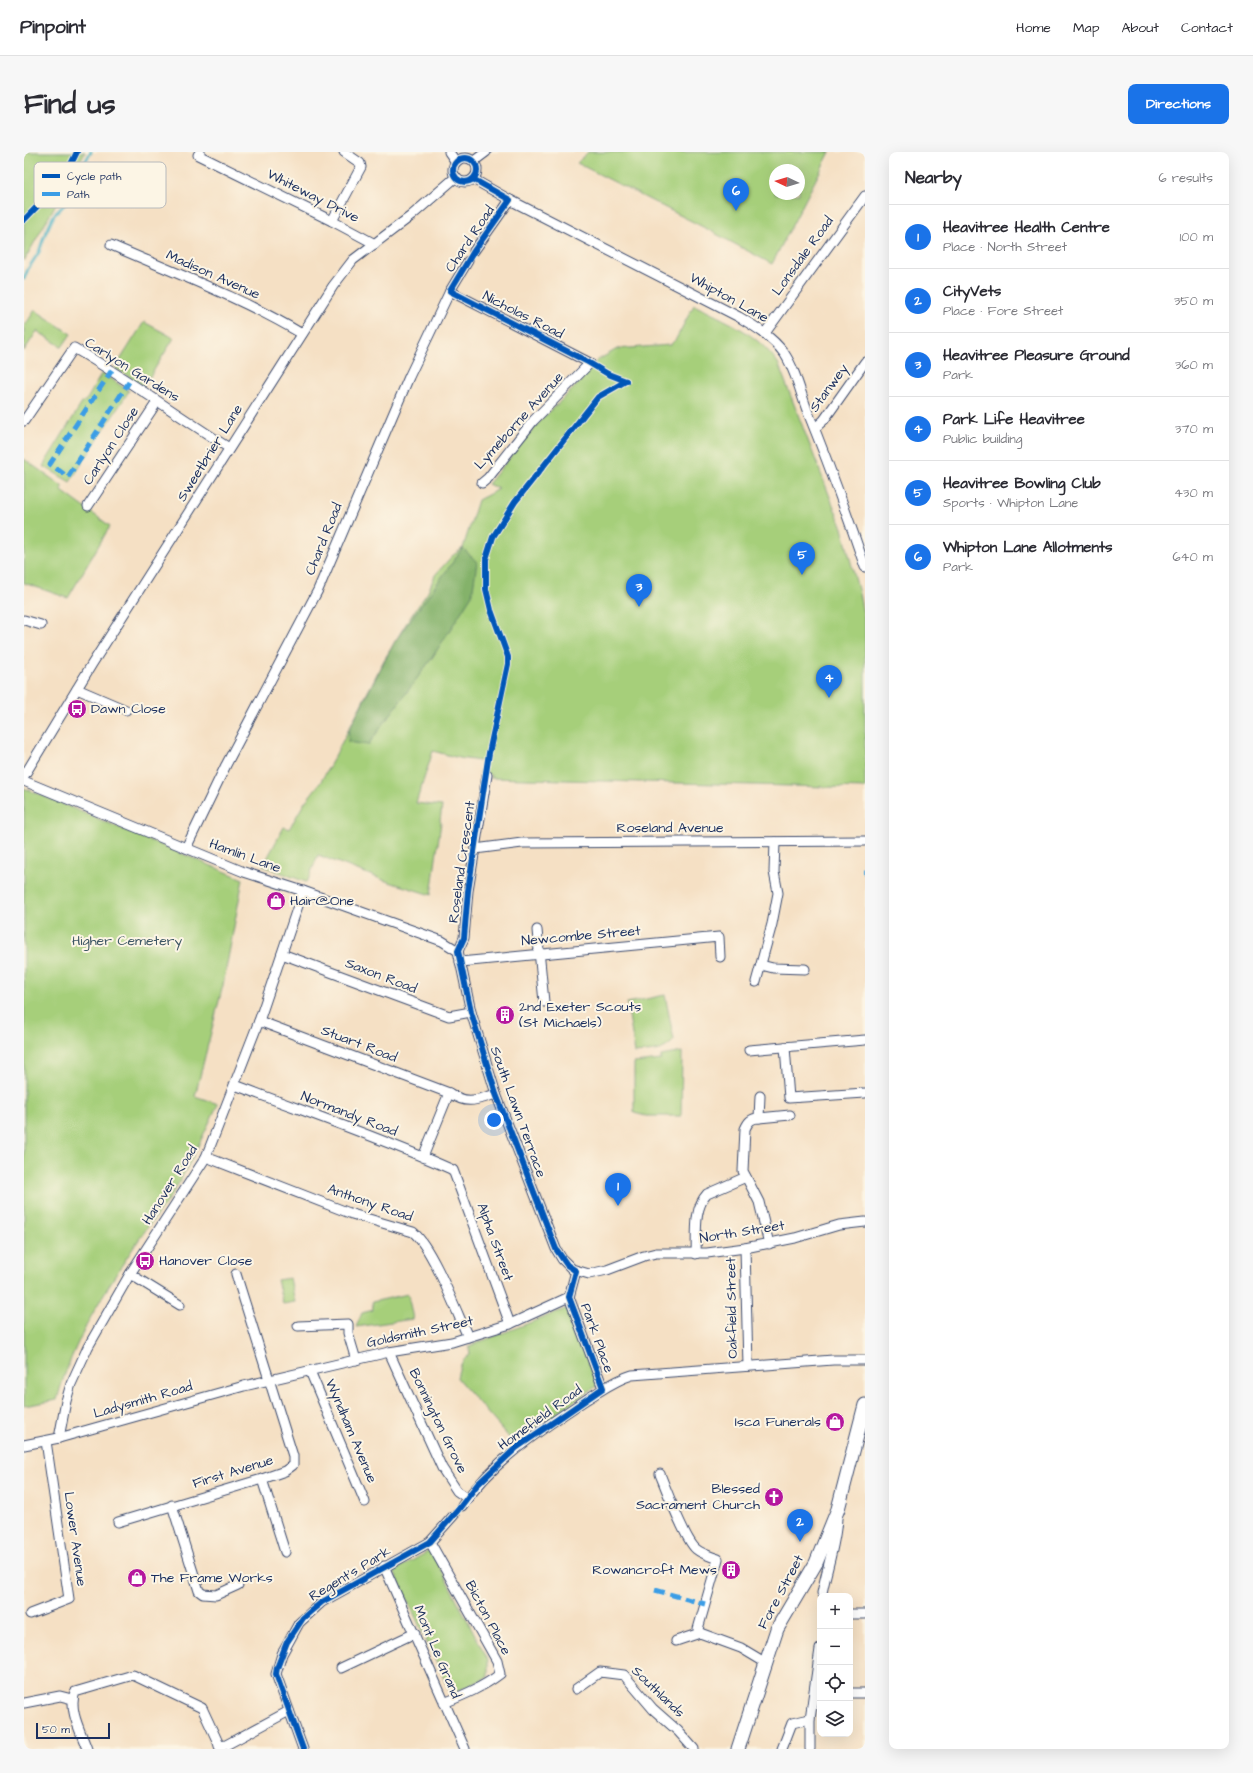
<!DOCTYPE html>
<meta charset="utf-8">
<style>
:root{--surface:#fff;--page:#f7f7f7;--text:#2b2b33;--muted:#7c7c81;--line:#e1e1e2;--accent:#1a73e8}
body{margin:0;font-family:"Architects Daughter",sans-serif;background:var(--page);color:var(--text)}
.controls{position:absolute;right:12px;bottom:12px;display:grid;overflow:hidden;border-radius:8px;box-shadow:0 4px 16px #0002}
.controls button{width:36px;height:36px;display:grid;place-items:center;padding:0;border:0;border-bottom:1px solid var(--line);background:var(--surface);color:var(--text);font:20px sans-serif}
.compass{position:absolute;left:745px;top:12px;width:36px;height:36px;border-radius:50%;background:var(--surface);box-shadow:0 4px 16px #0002;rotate:274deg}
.scale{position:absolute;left:12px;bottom:10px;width:74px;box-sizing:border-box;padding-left:4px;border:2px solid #1b2f5e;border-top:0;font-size:11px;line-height:14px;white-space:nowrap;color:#1b2f5e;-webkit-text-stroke:3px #fcf5e5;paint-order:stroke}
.you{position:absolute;left:470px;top:968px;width:14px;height:14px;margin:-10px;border:3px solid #fff;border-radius:50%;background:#1a73e8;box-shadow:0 0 0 6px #1a73e833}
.badge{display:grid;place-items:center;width:26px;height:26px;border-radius:50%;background:var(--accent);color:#fff;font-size:13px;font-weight:700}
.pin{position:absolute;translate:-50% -33px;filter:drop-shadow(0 1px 2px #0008)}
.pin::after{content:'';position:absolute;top:21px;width:14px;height:12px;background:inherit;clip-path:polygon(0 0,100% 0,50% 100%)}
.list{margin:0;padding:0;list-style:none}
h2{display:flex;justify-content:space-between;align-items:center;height:52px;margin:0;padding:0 16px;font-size:17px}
h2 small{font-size:13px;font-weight:400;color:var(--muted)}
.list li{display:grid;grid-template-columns:26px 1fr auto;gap:12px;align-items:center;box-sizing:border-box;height:64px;padding:0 16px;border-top:1px solid var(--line)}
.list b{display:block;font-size:15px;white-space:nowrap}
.list p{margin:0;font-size:13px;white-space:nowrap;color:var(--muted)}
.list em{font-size:13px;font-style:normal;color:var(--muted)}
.icon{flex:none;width:22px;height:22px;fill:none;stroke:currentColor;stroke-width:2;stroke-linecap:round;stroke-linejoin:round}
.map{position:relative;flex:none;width:841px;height:1597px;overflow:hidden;border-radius:8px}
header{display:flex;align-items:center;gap:24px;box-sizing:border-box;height:56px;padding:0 20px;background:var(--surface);border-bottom:1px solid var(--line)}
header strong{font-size:19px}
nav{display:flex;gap:22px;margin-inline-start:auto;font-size:14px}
.intro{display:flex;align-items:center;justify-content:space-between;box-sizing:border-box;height:96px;padding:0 24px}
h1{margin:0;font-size:28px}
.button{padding:10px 18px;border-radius:8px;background:var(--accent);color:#fff;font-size:14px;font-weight:700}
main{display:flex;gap:24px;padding:0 24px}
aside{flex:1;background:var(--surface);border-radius:8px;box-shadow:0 4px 16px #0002}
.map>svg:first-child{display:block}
</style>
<header>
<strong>Pinpoint</strong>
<nav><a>Home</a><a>Map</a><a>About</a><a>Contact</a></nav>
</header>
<div class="intro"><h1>Find us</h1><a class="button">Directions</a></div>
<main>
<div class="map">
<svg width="841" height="1597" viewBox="0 0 841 1597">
<rect width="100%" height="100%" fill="#fcf5e5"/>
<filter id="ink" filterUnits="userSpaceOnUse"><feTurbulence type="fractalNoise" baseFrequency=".025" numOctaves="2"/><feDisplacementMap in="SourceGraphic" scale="8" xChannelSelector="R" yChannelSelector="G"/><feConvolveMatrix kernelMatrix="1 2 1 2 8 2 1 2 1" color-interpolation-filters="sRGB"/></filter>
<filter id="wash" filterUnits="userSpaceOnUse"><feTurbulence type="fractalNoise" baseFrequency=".012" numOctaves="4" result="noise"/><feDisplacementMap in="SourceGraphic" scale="16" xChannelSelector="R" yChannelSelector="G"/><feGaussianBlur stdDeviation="0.9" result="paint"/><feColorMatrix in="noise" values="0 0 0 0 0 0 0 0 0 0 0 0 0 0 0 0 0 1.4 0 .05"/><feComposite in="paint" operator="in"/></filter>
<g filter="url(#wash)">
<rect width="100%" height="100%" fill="#f5e0c4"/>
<g fill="#a6cf7a" stroke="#607f6c" fill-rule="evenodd">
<path d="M0,0H61L0,109Z"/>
<path d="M564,0H806L748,112L683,77L553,11ZM751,18H775V42H751Z"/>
<path d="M670,153C702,169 732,180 754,211L818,376L835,441L841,472V636L466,626L467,623L456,622L458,613L456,609L435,606L409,599L392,651L418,654L416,669L417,670L407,743L362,729L294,703L284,728L282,730L239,714L260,675L265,677L281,650L296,631L311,604L360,508L383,470L404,440L411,423L428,404L439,396L454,348L475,337L464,332L518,267L554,232L574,208L593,197L646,193L652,187Z"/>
<path d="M11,158L47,182L38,195L13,179L0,199V175Z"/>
<path d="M120,170L150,186L120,234L91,216Z"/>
<path d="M78,221L105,239L46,330L19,314L58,251L63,247Z"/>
<path d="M0,307L38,334V339L86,374L44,446L0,431Z"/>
<path d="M0,636L219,727L199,833L171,944L194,952C180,981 167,1011 150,1039C140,1055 127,1070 116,1086C82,1136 48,1190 33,1248L0,1254Z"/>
<path d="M641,843L650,888C639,901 627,899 611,901L603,851Z"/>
<path d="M658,900L657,964H622L610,961V911L637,908V904Z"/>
<path d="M266,1126L271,1150L259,1152L253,1128Z"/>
<path d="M384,1142L389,1167L332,1175L338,1161L349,1158L348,1150Z"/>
<path d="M544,1156L573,1234L489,1290L433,1226C435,1216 437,1208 446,1203L445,1194Z"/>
<path d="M407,1398L464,1508V1525L427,1542L370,1419Z"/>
</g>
<path fill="#84b26a" stroke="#507064" d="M439,396L453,410L448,443L408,506L344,593L324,590L325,577L371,489Z"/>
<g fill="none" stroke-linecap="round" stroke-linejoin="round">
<path stroke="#46b1c4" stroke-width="3" d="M0,127L4,117L15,100L21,82L30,63L43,50L47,33L67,0"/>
</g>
</g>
<g filter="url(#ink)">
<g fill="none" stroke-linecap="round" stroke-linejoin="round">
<defs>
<g id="street">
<path d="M176,0L174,3L308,69L351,92"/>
<path d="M425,0L432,10"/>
<circle cx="441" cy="18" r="12"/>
<path d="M450,9L462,0"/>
<path d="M449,27L486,48L715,165C732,175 748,185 760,201C771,217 776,239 783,258C804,310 823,362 841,415"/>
<path d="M308,69L337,15L336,11L320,0"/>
<path d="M87,93C151,121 218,146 278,182"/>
<path d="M450,99L486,48"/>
<path d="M426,139L566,211L509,269L464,326L458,331"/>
<path d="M741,181L841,44"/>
<path d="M0,269L50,196C103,227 153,263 205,296"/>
<path d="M791,276L800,268L841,210"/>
<path d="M64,354L133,250"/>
<path d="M0,468L17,473"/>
<path d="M53,537L102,558"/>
<path d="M0,624L68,512L309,134L329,108L387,64L432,25"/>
<path d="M0,629L220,720L279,739L418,789L434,799"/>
<path d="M162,696L202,613L294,438L385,225L426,139L444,109"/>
<path d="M451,697L498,691L841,689"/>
<path d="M513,778L520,850"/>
<path d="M434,799L447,860L472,942L532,1097L538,1107L548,1117L565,1122L583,1118L620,1104L632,1101H683L721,1096L771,1086L815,1073L841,1070"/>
<path d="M434,799L440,786L444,739L463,623"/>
<path d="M258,802L425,864L447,860"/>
<path d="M436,810L695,785L696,805"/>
<path d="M737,813L749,816L781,817"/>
<path d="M732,830L748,772L754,741L750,720L751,690"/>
<path d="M235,869L425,941C444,953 452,948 472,942"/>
<path d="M761,895L765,946L841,941"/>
<path d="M725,898L841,888"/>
<path d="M211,933C284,961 358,986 429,1018L486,1172"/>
<path d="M736,944L735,966C727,966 724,970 721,977L719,1019L735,1050L745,1092"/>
<path d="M735,966L766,963"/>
<path d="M182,1005L328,1062L389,1080C408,1095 433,1161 444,1185"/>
<path d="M399,1005L425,941"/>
<path d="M721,1096L724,1214"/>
<path d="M672,1102C673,1083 669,1057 683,1042L722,1025"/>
<path d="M106,1122L156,1153"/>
<path d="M545,1145L579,1236"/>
<path d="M274,1174L324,1172V1181L332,1208"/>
<path d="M365,1200L418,1316L433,1339L443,1346"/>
<path d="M286,1219L341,1350"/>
<path d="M35,1286L42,1249L47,1232L64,1195L106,1122L182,1005L235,869L279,739"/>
<path d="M0,1293L35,1286L220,1234L365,1200L428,1190L486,1172L545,1145L552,1119"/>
<path d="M636,1322C642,1337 661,1388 672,1397C678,1402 686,1404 694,1407L674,1477L676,1481"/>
<path d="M238,1327L261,1400"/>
<path d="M148,1353L175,1439L179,1442L192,1443L214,1433"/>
<path d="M438,1354C470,1308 516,1278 563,1247C578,1238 591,1228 608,1223L809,1208H841"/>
<path d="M94,1370L238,1327L261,1319L269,1313V1304L212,1122"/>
<path d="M406,1390L473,1509L476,1522C459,1535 440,1543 420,1551"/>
<path d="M360,1414L441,1597"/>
<path d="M798,1441C803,1415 812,1391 813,1366"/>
<path d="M6,1462L45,1447L22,1289"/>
<path d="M826,1462H841"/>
<path d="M652,1489L676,1481L717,1496L742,1511"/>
<path d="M317,1516L391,1481"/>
<path d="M552,1537L576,1520L600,1523L629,1557L654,1579L670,1597"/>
<path d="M826,1541H841"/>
<path d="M0,1551L36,1544L48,1547"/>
<path d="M195,1594L202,1593L265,1559"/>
<path d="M63,1597C57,1580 44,1558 51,1540L109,1523L178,1556L197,1597"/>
<path d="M279,1597L252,1522L258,1502L275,1471L298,1450L406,1390L430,1363"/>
<path d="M758,1597L768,1571L786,1567"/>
<path d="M786,1597V1567L796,1497"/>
</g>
<path id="secondary" d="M714,1597L753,1477L792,1411L814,1357L841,1253"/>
</defs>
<use href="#street" stroke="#3c4a6d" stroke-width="11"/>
<use href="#secondary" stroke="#3c4a6d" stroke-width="15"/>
<use href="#street" stroke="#fff" stroke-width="9"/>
<use href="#secondary" stroke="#fff" stroke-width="13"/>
<g stroke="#3b9de6" stroke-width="5" stroke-dasharray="10 5" stroke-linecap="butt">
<path d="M88,218L26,312L44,325L105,230"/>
<path d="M840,721H841"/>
<path d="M631,1438L681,1452"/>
</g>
<defs>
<g id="cycleway">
<circle cx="441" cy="18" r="12"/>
<path d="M449,27L486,48L450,99L426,139L562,209L584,222L602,229"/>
<path d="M0,68L39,28L53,0"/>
<path d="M279,1597L252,1522L253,1516L263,1490L279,1466L287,1459L298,1450L406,1390L434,1358L453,1333L492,1296L579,1236L545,1145L552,1119L543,1113L532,1097L472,942L447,860L434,799L440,786L444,739L465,601L484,512V505L467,458L462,437V407L469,385L491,350L574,245L602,229"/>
</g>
</defs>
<use href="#cycleway" stroke="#fcf5e5" stroke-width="8"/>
<use href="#cycleway" stroke="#0057b8" stroke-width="6"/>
</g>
</g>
<defs>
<symbol id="bus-disc" viewBox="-11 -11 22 22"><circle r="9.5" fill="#b5179e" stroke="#fcf5e5"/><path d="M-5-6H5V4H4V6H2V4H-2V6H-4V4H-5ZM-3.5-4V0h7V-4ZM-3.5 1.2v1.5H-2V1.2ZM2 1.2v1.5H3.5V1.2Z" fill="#fff"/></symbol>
<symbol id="shop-disc" viewBox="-11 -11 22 22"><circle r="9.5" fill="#b5179e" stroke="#fcf5e5"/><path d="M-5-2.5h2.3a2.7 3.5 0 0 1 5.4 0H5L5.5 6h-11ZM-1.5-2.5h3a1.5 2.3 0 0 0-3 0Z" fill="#fff"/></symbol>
<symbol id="building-disc" viewBox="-11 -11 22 22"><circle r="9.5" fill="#b5179e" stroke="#fcf5e5"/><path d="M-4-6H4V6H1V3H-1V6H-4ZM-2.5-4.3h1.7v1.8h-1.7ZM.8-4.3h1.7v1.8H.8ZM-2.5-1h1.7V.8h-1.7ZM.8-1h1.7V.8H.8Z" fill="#fff"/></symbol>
<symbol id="church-disc" viewBox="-11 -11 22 22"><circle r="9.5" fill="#b5179e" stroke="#fcf5e5"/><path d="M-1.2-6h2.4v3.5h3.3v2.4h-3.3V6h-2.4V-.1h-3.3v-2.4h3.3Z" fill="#fff"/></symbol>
</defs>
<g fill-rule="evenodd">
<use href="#bus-disc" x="42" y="546" width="22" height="22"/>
<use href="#shop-disc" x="241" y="738" width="22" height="22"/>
<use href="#building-disc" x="470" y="852" width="22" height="22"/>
<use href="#bus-disc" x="110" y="1098" width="22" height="22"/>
<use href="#shop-disc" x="800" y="1259" width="22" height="22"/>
<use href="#church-disc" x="739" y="1334" width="22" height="22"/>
<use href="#building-disc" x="696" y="1407" width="22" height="22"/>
<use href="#shop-disc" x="102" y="1415" width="22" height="22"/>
</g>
<g text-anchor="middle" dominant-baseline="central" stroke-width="4" stroke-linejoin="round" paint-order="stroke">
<g font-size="14" fill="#1b2f5e" stroke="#fcf5e5">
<text transform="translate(289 44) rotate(27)">Whiteway Drive</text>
<text transform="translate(446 87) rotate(-56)">Chard Road</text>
<text transform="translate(779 104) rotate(-54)">Lonsdale Road</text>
<text transform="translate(189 123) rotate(24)">Madison Avenue</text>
<text transform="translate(705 146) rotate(29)">Whipton Lane</text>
<text transform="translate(499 163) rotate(27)">Nicholas Road</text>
<text transform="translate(108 218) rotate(32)">Carlyon Gardens</text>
<text transform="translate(805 236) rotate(-54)">Stanwey</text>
<text transform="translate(495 269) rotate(-48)">Lymeborne Avenue</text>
<text transform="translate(87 294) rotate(-57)">Carlyon Close</text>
<text transform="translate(186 301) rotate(-58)">Sweetbrier Lane</text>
<text transform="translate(300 387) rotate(-68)">Chard Road</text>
<text x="646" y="676">Roseland Avenue</text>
<text transform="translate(221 704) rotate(20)">Hamlin Lane</text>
<text transform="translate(438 710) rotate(-82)">Roseland Crescent</text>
<text transform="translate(557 784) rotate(-5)">Newcombe Street</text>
<text transform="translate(357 824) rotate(21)">Saxon Road</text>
<text transform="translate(335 892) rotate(21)">Stuart Road</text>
<text transform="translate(494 960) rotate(70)">South Lawn Terrace</text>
<text transform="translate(325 962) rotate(21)">Normandy Road</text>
<text transform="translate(146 1033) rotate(-58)">Hanover Road</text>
<text transform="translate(346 1051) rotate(19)">Anthony Road</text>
<text transform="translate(718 1080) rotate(-9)">North Street</text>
<text transform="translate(471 1090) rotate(70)">Alpha Street</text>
<text transform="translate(708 1156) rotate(-91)">Oakfield Street</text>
<text transform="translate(396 1180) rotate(-12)">Goldsmith Street</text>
<text transform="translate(573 1186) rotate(70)">Park Place</text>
<text transform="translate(119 1248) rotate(-16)">Ladysmith Road</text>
<text transform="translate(516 1266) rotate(-36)">Homefield Road</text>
<text transform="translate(414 1269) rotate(64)">Bonnington Grove</text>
<text transform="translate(327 1279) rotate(67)">Wyndham Avenue</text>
<text transform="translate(209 1320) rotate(-17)">First Avenue</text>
<text transform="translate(51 1387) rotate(82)">Lower Avenue</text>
<text transform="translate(326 1422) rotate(-31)">Regent's Park</text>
<text transform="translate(757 1440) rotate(-62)">Fore Street</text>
<text transform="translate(464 1466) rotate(62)">Bicton Place</text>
<text transform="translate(413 1500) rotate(67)">Mont Le Grand</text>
<text transform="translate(634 1540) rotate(44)">Southlands</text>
</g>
<g font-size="14" fill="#1b2f5e" stroke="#fcf5e5" text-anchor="start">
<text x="67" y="557">Dawn Close</text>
<text x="266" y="749">Hair@One</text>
<text x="495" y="855">2nd Exeter Scouts<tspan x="495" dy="16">(St Michaels)</tspan></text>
<text x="135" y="1109">Hanover Close</text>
<text x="797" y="1270" text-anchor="end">Isca Funerals</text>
<text x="736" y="1337" text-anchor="end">Blessed<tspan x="736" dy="16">Sacrament Church</tspan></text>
<text x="693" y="1418" text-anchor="end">Rowancroft Mews</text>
<text x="127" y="1426">The Frame Works</text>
</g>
<g font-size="14" fill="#3e5765" stroke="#fcf5e5">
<text x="103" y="789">Higher Cemetery</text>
</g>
</g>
<rect x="10" y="10" width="132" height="46" rx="6" fill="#fcf5e5" stroke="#b8babc" stroke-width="1"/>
<rect x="18" y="22" width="18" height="4" fill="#0057b8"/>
<rect x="18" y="40" width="18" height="4" fill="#3b9de6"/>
<g font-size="11" fill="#1b2f5e">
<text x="43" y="28">Cycle path</text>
<text x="43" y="46">Path</text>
</g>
</svg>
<div class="controls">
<button>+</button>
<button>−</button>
<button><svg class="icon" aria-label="locate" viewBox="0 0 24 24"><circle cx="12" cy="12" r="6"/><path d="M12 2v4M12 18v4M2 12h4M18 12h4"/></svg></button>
<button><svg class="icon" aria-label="layers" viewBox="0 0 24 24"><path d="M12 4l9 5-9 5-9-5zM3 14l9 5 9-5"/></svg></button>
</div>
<svg class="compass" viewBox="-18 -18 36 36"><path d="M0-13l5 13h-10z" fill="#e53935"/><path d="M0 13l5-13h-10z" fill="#7c7c81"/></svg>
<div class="scale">50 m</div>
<div class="you"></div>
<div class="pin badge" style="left:594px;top:1054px">1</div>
<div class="pin badge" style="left:776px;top:1390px">2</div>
<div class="pin badge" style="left:615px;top:455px">3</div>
<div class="pin badge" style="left:805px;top:546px">4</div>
<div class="pin badge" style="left:778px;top:423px">5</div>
<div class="pin badge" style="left:712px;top:59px">6</div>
</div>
<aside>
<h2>Nearby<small>6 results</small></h2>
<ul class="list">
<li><span class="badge">1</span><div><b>Heavitree Health Centre</b><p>Place · North Street</p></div><em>100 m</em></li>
<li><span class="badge">2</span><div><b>CityVets</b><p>Place · Fore Street</p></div><em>350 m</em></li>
<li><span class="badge">3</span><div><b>Heavitree Pleasure Ground</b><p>Park</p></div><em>360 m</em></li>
<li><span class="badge">4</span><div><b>Park Life Heavitree</b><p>Public building</p></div><em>370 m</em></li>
<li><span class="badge">5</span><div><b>Heavitree Bowling Club</b><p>Sports · Whipton Lane</p></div><em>430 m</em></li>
<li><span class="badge">6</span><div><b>Whipton Lane Allotments</b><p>Park</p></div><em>640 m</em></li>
</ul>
</aside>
</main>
